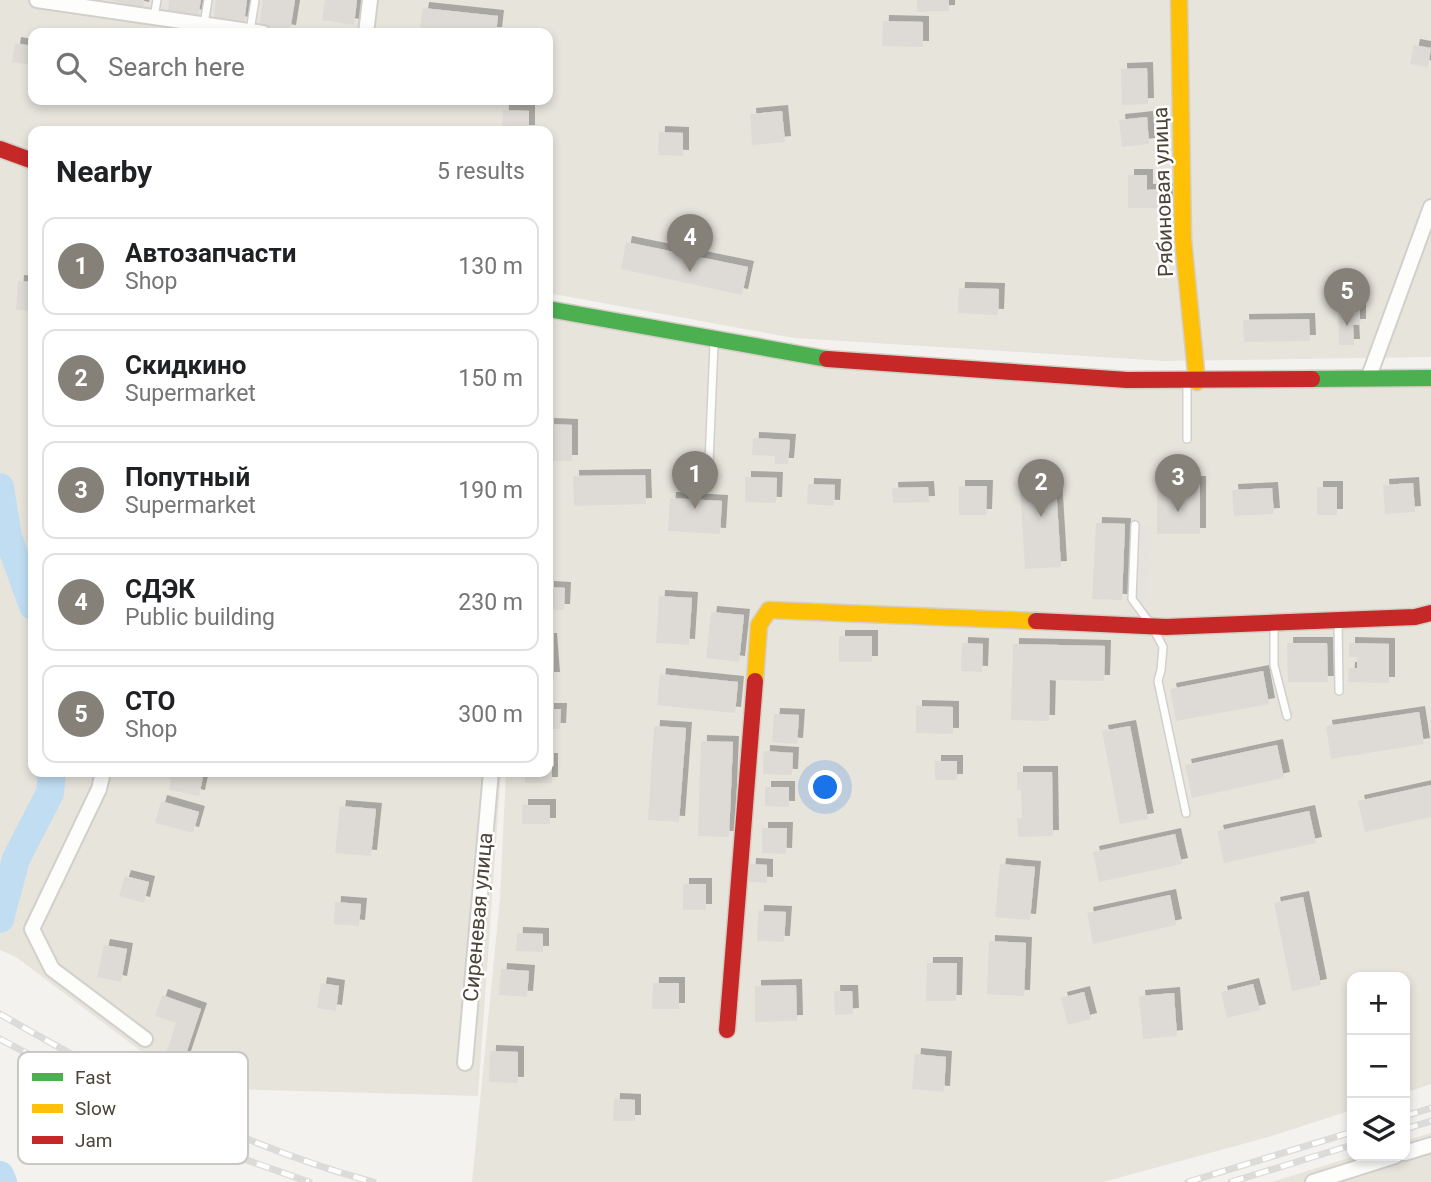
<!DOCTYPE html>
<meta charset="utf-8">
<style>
:root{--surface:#fff;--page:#f6f6f6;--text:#202124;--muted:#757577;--line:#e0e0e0;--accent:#868178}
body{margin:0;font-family:Roboto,sans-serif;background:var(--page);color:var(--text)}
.controls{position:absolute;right:21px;bottom:21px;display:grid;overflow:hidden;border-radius:14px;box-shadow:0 4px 10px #0003}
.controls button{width:63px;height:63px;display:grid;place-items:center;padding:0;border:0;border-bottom:2px solid var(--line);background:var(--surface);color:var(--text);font:35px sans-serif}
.you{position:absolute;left:826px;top:788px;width:24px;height:24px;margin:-18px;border:5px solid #fff;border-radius:50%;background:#1a73e8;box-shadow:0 0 0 10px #1a73e833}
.badge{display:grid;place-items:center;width:46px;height:46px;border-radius:50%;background:var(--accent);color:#fff;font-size:23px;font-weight:700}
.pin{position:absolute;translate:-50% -58px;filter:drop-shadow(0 2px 4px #0008)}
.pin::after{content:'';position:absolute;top:37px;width:24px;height:21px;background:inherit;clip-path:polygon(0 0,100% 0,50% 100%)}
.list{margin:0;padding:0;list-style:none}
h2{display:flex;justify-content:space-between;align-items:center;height:91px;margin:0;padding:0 28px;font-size:30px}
h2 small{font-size:23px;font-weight:400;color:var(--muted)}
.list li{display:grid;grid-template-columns:46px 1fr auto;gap:21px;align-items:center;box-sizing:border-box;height:98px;margin:0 14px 14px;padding:0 14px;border:2px solid var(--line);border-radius:14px}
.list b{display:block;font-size:26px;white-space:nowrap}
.list p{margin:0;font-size:23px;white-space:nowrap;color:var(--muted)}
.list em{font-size:23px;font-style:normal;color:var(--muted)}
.icon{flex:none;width:38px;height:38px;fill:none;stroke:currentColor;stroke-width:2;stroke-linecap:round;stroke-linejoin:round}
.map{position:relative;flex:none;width:1431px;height:1182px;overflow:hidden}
.search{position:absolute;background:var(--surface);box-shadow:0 4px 10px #0003;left:28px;top:28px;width:525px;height:77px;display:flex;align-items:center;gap:18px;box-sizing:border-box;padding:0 24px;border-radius:14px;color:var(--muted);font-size:26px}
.panel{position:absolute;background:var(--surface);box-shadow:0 4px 10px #0003;left:28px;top:126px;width:525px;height:651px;border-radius:14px}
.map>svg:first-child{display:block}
</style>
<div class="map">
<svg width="1431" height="1182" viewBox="0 0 1431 1182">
<defs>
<filter id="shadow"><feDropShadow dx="6" dy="-6" stdDeviation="0" flood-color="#0004"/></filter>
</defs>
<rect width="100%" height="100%" fill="#f4f2ee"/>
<g fill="#e7e4dc" fill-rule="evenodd">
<path d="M0,0H1431V357L1164,361L794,338L548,293V131H33V772H501L478,1096L190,1088L16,957L0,950ZM33,33H548V100H33Z"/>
<path d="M548,314L875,369L1431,385V1084L1405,1093V977H1352V1110L1265,1138L1103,1182H472L500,898L506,772H548Z"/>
<path d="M1431,1133V1182H1272L1355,1156H1405V1141Z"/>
</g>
<path fill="#e6e2de" d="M110,0H299L294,33L109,5Z"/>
<path fill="#e6e3df" d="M1140,525H1151L1149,599L1138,598Z"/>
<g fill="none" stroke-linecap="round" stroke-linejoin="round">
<g stroke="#c0ddf1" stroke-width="28">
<path d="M0,487L8,537L33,606"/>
<path d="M0,919L16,859L50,793L52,772"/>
<path d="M0,1175L3,1182"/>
</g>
</g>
<g fill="#dedbd6" filter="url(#shadow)">
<path d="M109,0H144L143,8Z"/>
<path d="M169,0H201L198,16L168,11Z"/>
<path d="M216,0H247L244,23L214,19Z"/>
<path d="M263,0H295L290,31L259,26Z"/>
<path d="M325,0H357L354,25L322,20Z"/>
<path d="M917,0H949V11L917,12Z"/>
<path d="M423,8L498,16L496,33H456L420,29Z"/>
<path d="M883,21L923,22V47L882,46Z"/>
<path d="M15,43L33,46V65L12,62Z"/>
<path d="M1414,45L1431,48L1428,67L1410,64Z"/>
<path d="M1147,68L1148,104L1122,105L1121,69Z"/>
<path d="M503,110L529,111V131H502Z"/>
<path d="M782,111L785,142L752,145L750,114Z"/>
<path d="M1147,117L1149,144L1122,147L1119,120Z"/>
<path d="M659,132L683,133V156L658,155Z"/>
<path d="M1128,175H1147V190L1167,189L1168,208H1128Z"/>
<path d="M626,242L748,267L742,295L621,269Z"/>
<path d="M18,281L33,282V311L16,310Z"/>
<path d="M959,288L999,289L998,315L958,313Z"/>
<path d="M1360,308V325H1353L1354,345H1339L1338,309Z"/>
<path d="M1309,319L1310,341L1244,342L1243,320Z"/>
<path d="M548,424L572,425V461H548Z"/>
<path d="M753,438L790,440L788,464H775V456L752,455Z"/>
<path d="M645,475L646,504L574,506L573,476Z"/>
<path d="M745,477L777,478L776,503L745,502Z"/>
<rect x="1157" y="482" width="43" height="52"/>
<path d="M1413,483L1415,512L1385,514L1383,485Z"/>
<path d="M808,484L835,485L834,506L807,504Z"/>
<path d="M1056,485L1061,567L1025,569L1020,487Z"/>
<path d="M959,486H987L986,515H959Z"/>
<path d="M928,487L929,502L893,503L892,488Z"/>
<rect x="1317" y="487" width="20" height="28"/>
<path d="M1272,488L1274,514L1234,516L1232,490Z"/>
<path d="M670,498L722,501L720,534L668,531Z"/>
<path d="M1096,523L1125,524L1122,600L1092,599Z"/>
<path d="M548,587L565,588L564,610H548Z"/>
<path d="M659,596L692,598L689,645L656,643Z"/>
<path d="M711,612L744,615L739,662L706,658Z"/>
<rect x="839" y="636" width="33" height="26"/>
<path d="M548,639H551L554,678H548Z"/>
<path d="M962,643L983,644L982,672L961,671Z"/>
<path d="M1287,643H1327L1328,682H1288Z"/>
<path d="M1349,643L1389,644V683L1348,682L1349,668H1357V657H1349Z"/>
<path d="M1013,644L1105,646L1104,681L1050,680L1049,721L1011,720Z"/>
<path d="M1263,671L1269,704L1176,721L1170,689Z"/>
<path d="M660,674L738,682L735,713L657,705Z"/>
<path d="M916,706L953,707V734L916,733Z"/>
<path d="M548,709H561L560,729H548Z"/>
<path d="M1419,712L1424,744L1331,759L1326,726Z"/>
<path d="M774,714L799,715L797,744L772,742Z"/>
<path d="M654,726L686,728L679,822L648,820Z"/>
<path d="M1130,726L1148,819L1120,824L1102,731Z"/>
<path d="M701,741L733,742L729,837L698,836Z"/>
<path d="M1277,745L1284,778L1192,798L1185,765Z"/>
<path d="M764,751L793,753L792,775L763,774Z"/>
<path d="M548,759H552V783H525V772H548Z"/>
<rect x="935" y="761" width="22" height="19"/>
<path d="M172,772H204L199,796L169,790Z"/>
<path d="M1017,772H1052L1053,836L1018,837L1017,818H1022L1021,790H1017Z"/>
<path d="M1431,785V817L1365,832L1358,801Z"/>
<path d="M765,787H789V807L765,806Z"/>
<path d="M161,801L199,812L193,833L155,823Z"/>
<rect x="522" y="805" width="28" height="19"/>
<path d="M340,806L376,809L371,856L335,853Z"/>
<path d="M1309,811L1316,843L1224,863L1217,831Z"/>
<path d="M762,828H787L786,854L762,853Z"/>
<path d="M1175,834L1182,864L1099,882L1093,852Z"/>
<path d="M750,864L767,865V883L749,882Z"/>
<path d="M1000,864L1035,867L1030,920L995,917Z"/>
<path d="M125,876L149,882L144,903L119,896Z"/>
<rect x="683" y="884" width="23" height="26"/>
<path d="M1170,895L1176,925L1093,944L1087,913Z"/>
<path d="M1303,897L1321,985L1292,991L1274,903Z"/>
<path d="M335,902L361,904L359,926L334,924Z"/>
<path d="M758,911L786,912L784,942L757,941Z"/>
<path d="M517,933L543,934V952L516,951Z"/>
<path d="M989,941L1026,943L1024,996L987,994Z"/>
<path d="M104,945L127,949L121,982L97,977Z"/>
<path d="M927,963H957L956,1001H926Z"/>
<path d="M501,969L529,971L527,997L499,995Z"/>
<path d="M321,983L339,986L336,1011L317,1008Z"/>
<path d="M653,983H679V1009H652Z"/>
<path d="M1253,984L1260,1010L1227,1018L1221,992Z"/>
<path d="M796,985L797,1021L755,1022V986Z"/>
<path d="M834,991H852L853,1014L835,1015Z"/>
<path d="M1084,992L1091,1019L1068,1025L1061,998Z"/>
<path d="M1174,993L1177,1036L1143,1039L1139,996Z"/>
<path d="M162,995L201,1009L182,1066L164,1060L176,1023L155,1016Z"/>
<path d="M490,1051L518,1052V1083L489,1082Z"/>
<path d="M915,1054L946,1057L944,1092L912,1089Z"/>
<path d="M614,1099L635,1100V1121H613Z"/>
</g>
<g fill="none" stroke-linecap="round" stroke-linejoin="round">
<defs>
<g id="lane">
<path d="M154,17L157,0"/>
<path d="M204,24L208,0"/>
<path d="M250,31L255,0"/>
<path d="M1187,439V382"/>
<path d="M708,486L714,343"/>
<path d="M1135,525L1132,599L1152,626L1163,647L1161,670L1158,681L1186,813"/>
<path d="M1338,621L1339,691"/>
<path d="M1274,623V665L1287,716"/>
</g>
<g id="street">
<path d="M37,0L263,33"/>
<path d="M366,33L370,0"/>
<path d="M1368,379L1431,207"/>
<path d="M103,772L99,789L32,929L52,969L145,1039"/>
<path d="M465,1063L491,772"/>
<path d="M1405,1153L1431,1145"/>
<path d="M1313,1182L1395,1156"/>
</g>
<g id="fast">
<path d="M548,309L827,359"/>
<path d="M1312,379L1431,378"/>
</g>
<g id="slow">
<path d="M1179,0L1183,239L1197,382"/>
<path d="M755,681L759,625L769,610L1036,621"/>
</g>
<g id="jam">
<path d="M0,149L33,161"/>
<path d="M827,359L1127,380L1312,379"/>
<path d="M1036,621L1166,627L1415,617L1431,613"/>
<path d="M727,1030L755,681"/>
</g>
</defs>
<use href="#lane" stroke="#d2d0cb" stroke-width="10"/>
<use href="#street" stroke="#d2d0cb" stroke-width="18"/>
<use href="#fast" stroke="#d3cfc5" stroke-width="19"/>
<use href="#slow" stroke="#d3cfc5" stroke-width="19"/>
<use href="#jam" stroke="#d3cfc5" stroke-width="19"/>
<use href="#lane" stroke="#fdfdfc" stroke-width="7"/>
<use href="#street" stroke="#fdfdfc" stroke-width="14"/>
<use href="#fast" stroke="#4caf50" stroke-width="16"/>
<use href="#slow" stroke="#ffc107" stroke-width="16"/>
<use href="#jam" stroke="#c62828" stroke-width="16"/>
<defs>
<g id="rail">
<path d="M0,1014C118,1082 241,1146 373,1182"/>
<path d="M0,1039L145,1116L221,1151L309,1182"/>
<path d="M1405,1116L1431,1108"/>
<path d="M1405,1129L1431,1121"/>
<path d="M1188,1182L1352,1132"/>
<path d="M1231,1182L1352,1145"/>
</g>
</defs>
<use href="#rail" stroke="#dbdbda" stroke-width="7"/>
<use href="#rail" stroke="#fff" stroke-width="4.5" stroke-dasharray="13" stroke-linecap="butt"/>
</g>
<g text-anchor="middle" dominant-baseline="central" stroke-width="5" stroke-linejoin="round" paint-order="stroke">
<g font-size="21" fill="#4b4439" stroke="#fff">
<text transform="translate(1163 192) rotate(-92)">Рябиновая улица</text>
<text transform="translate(478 917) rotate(-85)">Сиреневая улица</text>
</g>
</g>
<rect x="18" y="1052" width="230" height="112" rx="10" fill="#fff" stroke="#c9c7c4" stroke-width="2"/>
<rect x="32" y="1073" width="31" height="8" fill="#4caf50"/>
<rect x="32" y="1104" width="31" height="9" fill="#ffc107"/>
<rect x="32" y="1136" width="31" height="8" fill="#c62828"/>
<g font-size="19" fill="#4b4439">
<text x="75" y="1084">Fast</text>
<text x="75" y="1115">Slow</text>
<text x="75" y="1147">Jam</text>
</g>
</svg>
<div class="controls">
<button>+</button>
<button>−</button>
<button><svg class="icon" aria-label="layers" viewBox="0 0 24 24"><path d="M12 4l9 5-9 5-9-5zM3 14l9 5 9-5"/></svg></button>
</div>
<div class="you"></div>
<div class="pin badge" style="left:695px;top:509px">1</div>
<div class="pin badge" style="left:1041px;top:517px">2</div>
<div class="pin badge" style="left:1178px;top:512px">3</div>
<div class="pin badge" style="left:690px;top:272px">4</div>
<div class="pin badge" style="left:1347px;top:326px">5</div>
<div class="search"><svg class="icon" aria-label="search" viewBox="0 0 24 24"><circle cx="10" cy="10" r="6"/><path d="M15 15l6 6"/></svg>Search here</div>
<section class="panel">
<h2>Nearby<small>5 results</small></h2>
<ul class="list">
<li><span class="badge">1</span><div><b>Автозапчасти</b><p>Shop</p></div><em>130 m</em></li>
<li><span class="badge">2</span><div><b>Скидкино</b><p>Supermarket</p></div><em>150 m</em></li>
<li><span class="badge">3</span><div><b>Попутный</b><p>Supermarket</p></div><em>190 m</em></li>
<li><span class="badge">4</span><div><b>СДЭК</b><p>Public building</p></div><em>230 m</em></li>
<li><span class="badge">5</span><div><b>СТО</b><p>Shop</p></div><em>300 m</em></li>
</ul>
</section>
</div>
